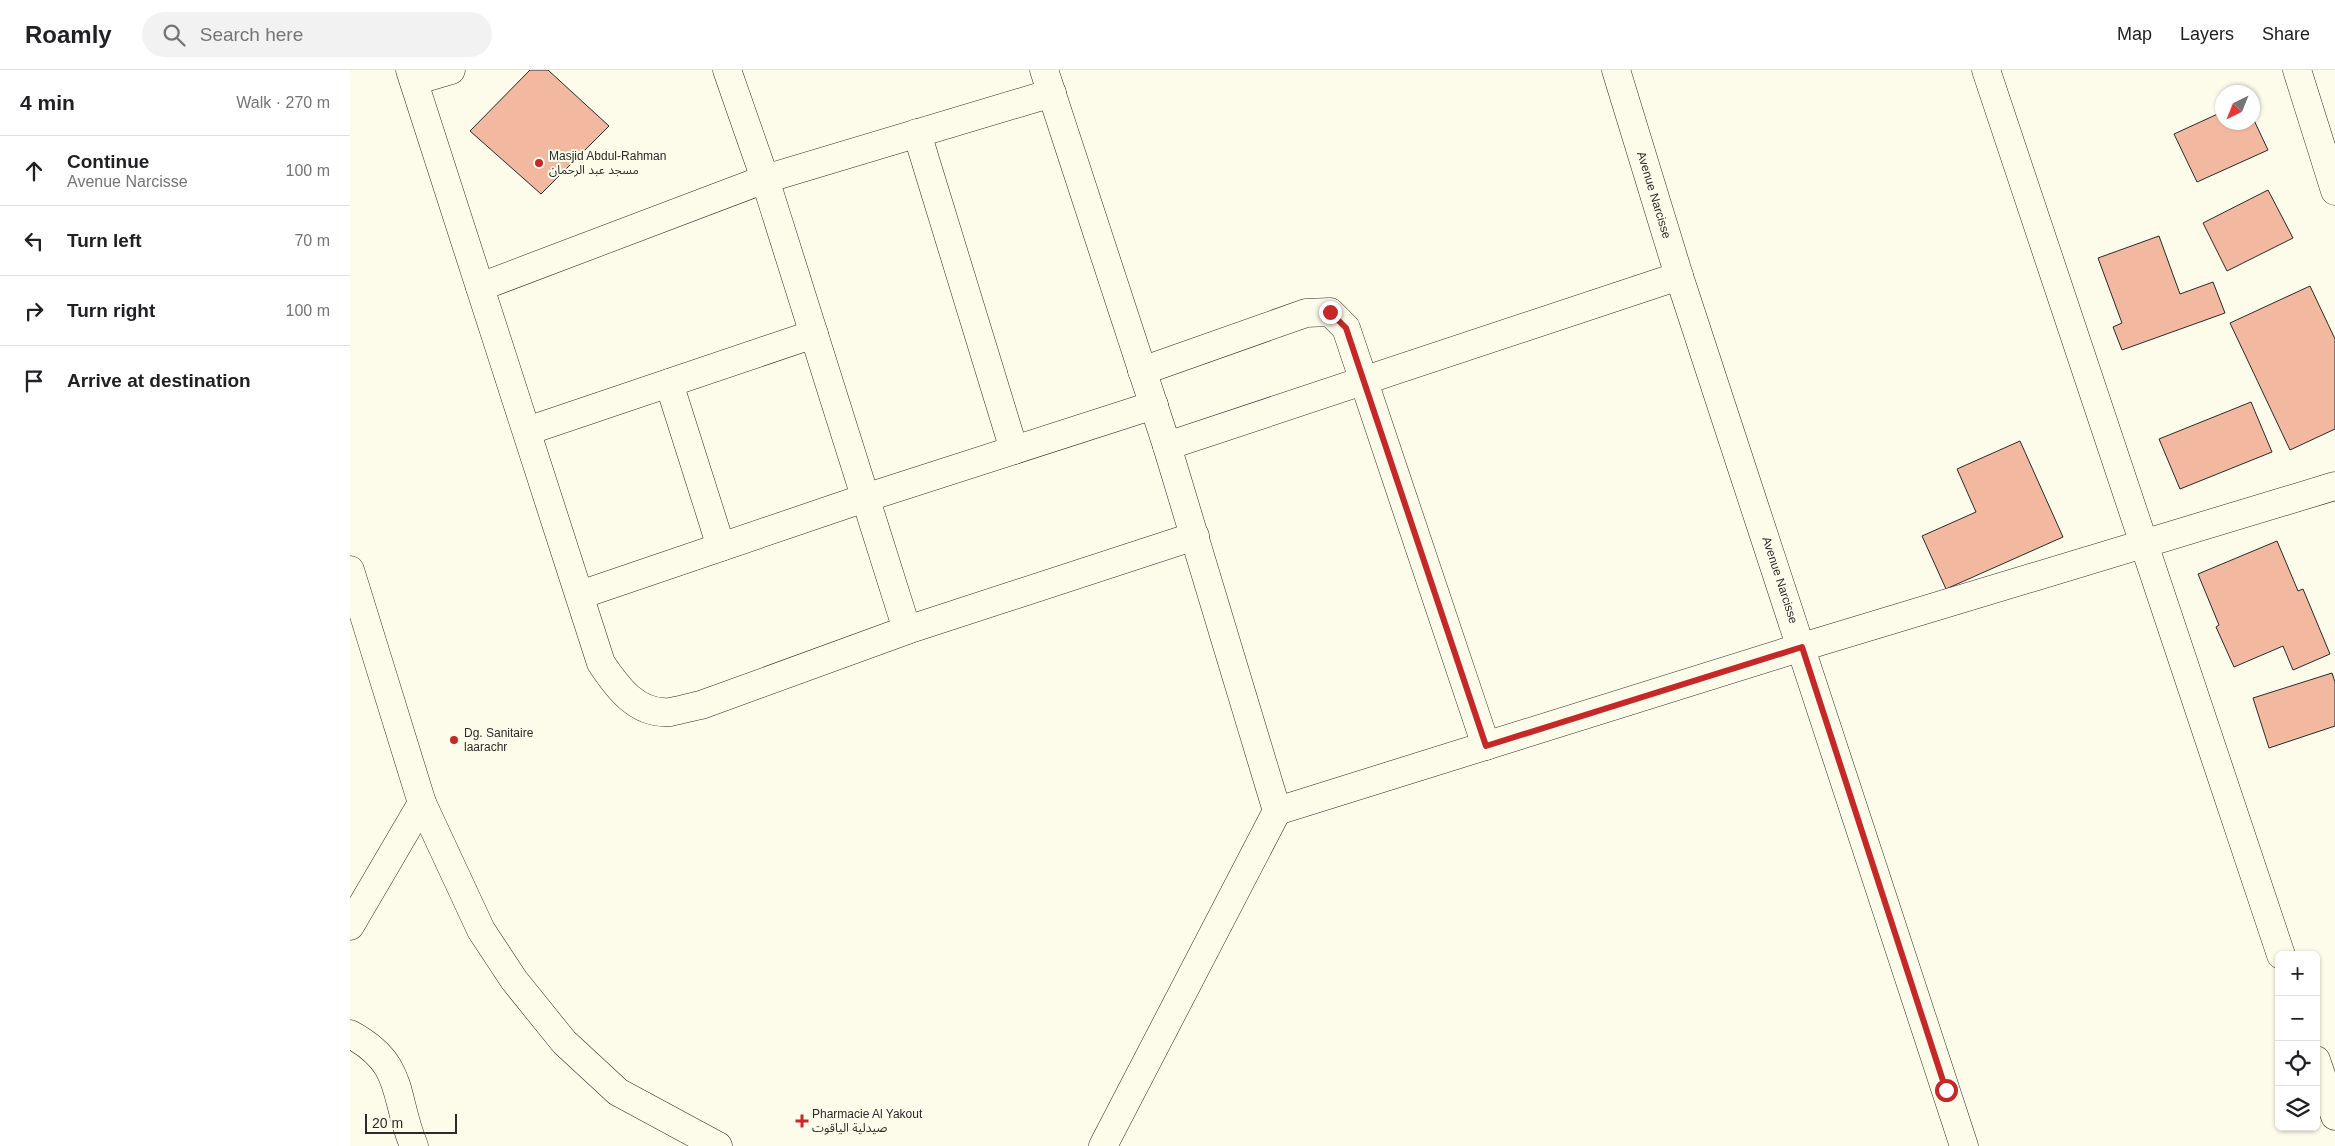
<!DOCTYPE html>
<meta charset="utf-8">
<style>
:root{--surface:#fff;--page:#f2f2f2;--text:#202124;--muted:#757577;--line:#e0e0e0}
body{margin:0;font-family:Helvetica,"Noto Sans Arabic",sans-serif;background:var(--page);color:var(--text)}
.controls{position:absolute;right:15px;bottom:15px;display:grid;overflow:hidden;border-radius:8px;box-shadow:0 1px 4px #0004}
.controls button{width:45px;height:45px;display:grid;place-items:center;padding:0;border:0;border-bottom:1px solid var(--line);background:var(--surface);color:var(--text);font:25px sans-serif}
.compass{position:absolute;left:1865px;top:15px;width:45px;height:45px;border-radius:50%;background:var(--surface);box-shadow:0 1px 4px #0004;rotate:223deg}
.scale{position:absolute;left:15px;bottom:12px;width:92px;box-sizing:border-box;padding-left:5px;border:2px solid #2b2b2b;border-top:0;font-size:14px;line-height:18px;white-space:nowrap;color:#2b2b2b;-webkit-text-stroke:4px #fdfbea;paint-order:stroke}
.stop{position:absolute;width:15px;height:15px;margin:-11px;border:4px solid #c62828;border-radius:50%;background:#fff}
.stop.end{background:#c62828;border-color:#fff;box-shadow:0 1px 5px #0008}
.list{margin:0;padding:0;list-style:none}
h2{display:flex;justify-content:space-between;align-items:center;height:65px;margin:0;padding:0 20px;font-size:21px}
h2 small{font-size:16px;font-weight:400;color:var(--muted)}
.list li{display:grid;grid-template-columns:32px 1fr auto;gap:15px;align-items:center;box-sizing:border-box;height:70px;padding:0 20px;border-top:1px solid var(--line)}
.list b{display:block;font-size:19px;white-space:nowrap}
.list p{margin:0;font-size:16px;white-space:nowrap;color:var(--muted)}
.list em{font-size:16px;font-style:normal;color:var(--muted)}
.icon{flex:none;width:28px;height:28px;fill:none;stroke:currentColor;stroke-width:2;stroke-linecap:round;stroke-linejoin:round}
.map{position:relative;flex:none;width:1985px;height:1076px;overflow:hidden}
header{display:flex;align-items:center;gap:30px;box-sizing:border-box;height:70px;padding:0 25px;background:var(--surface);border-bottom:1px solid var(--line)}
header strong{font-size:24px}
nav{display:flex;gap:28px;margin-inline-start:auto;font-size:18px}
.search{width:350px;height:45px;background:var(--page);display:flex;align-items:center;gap:12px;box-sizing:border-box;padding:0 18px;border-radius:28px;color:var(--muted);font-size:19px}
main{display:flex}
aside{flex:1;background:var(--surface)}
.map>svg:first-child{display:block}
</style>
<header>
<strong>Roamly</strong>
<div class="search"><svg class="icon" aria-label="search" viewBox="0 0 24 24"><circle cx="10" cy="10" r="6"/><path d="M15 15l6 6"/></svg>Search here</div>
<nav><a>Map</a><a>Layers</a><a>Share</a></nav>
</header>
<main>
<aside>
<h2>4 min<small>Walk · 270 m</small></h2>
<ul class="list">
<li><svg class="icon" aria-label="ahead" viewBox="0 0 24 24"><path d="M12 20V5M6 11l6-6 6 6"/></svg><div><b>Continue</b><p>Avenue Narcisse</p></div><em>100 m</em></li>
<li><svg class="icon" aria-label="left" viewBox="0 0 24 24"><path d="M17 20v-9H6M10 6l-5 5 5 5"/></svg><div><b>Turn left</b></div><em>70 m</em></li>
<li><svg class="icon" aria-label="right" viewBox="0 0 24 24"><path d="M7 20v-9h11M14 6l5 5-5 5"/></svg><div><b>Turn right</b></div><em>100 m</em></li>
<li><svg class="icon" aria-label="arrive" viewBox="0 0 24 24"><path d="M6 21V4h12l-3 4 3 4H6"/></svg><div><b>Arrive at destination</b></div></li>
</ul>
</aside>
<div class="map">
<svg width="1985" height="1076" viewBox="0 0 1985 1076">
<rect width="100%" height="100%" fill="#fdfbea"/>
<g fill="#f2b8a0" stroke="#2b2b2b">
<path d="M180,0H198L259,56L191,124L120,61Z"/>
<path d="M1872,42V52H1902V46L1918,80L1847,112L1824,64Z"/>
<path d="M1918,120L1943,168L1877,201L1853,153Z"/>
<path d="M1809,166L1830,224L1863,212L1875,243L1772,280L1763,257L1772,253L1748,188Z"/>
<path d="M1960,216L1985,269V359L1940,380L1880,253Z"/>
<path d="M1901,332L1922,382L1830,419L1809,369Z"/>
<path d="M1670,371L1713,467L1596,519L1572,466L1626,442L1607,399Z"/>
<path d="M1927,471L1948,521L1953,519L1980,584L1943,600L1933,576L1884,597L1866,557L1869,555L1848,504Z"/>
<path d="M1982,603L1985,612V656L1919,678L1903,628Z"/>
</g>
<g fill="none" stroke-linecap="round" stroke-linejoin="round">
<defs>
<g id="street">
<path d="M60,0L251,593C267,617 287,645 320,642C330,640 341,637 351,635L557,560L845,466"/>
<path d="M377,0L415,109L557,560"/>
<path d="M694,0L817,376L927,741L753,1076"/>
<path d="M1636,0L1931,885"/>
<path d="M1947,0L1985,121"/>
<path d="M64,11L101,0"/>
<path d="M567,63L664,380"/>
<path d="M130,217L415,109L702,23"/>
<path d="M792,301L956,243L980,242L996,258L1136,676"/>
<path d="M319,313L371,477"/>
<path d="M177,361L464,264"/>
<path d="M817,376L1329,206"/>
<path d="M230,525L515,428L804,335"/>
<path d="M927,741L1452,577L1985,416"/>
<path d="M0,856L72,733"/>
<path d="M0,964C56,994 43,1026 64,1076"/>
<path d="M1966,990L1985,1046"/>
</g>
<g id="secondary">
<path d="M1266,0L1329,206L1614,1076"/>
<path d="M0,500L72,733L131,860L164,910L214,972L268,1022L368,1076"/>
</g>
</defs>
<use href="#street" stroke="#2b2b2b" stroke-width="29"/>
<use href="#secondary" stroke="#2b2b2b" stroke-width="29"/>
<use href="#street" stroke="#fdfbea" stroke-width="28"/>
<use href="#secondary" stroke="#fdfbea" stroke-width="28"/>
</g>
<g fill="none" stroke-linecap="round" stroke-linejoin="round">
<path stroke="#c62828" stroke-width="6" d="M980,242L996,258L1136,676L1452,577L1596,1020"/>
</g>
<g fill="#c62828" stroke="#fdfbea" stroke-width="2">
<circle cx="189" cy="93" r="5"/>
<circle cx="104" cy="670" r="5"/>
<path d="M449.5 1043.5h5v5h5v5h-5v5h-5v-5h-5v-5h5z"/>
</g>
<g text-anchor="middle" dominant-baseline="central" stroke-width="4" stroke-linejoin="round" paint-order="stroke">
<g font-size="12" fill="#2b2b2b" stroke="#fdfbea" text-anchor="start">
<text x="199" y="86">Masjid Abdul-Rahman<tspan x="199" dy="14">مسجد عبد الرحمان</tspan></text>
<text x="114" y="663">Dg. Sanitaire<tspan x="114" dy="14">laarachr</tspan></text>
<text x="462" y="1044">Pharmacie Al Yakout<tspan x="462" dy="14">صيدلية الياقوت</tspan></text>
</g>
<g font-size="12" fill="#2b2b2b" stroke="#fdfbea">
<text transform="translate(1304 125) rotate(73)">Avenue Narcisse</text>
<text transform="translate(1430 510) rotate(72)">Avenue Narcisse</text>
</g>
</g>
</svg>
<div class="controls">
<button>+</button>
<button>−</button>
<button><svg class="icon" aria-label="locate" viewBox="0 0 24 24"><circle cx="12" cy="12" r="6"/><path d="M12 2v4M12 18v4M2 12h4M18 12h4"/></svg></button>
<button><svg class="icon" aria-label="layers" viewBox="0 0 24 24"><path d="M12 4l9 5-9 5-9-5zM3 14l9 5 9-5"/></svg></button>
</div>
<svg class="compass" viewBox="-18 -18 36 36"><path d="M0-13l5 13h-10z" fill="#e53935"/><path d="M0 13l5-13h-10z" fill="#757577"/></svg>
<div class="scale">20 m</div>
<div class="stop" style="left:1596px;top:1020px"></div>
<div class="stop end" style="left:980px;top:242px"></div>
</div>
</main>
